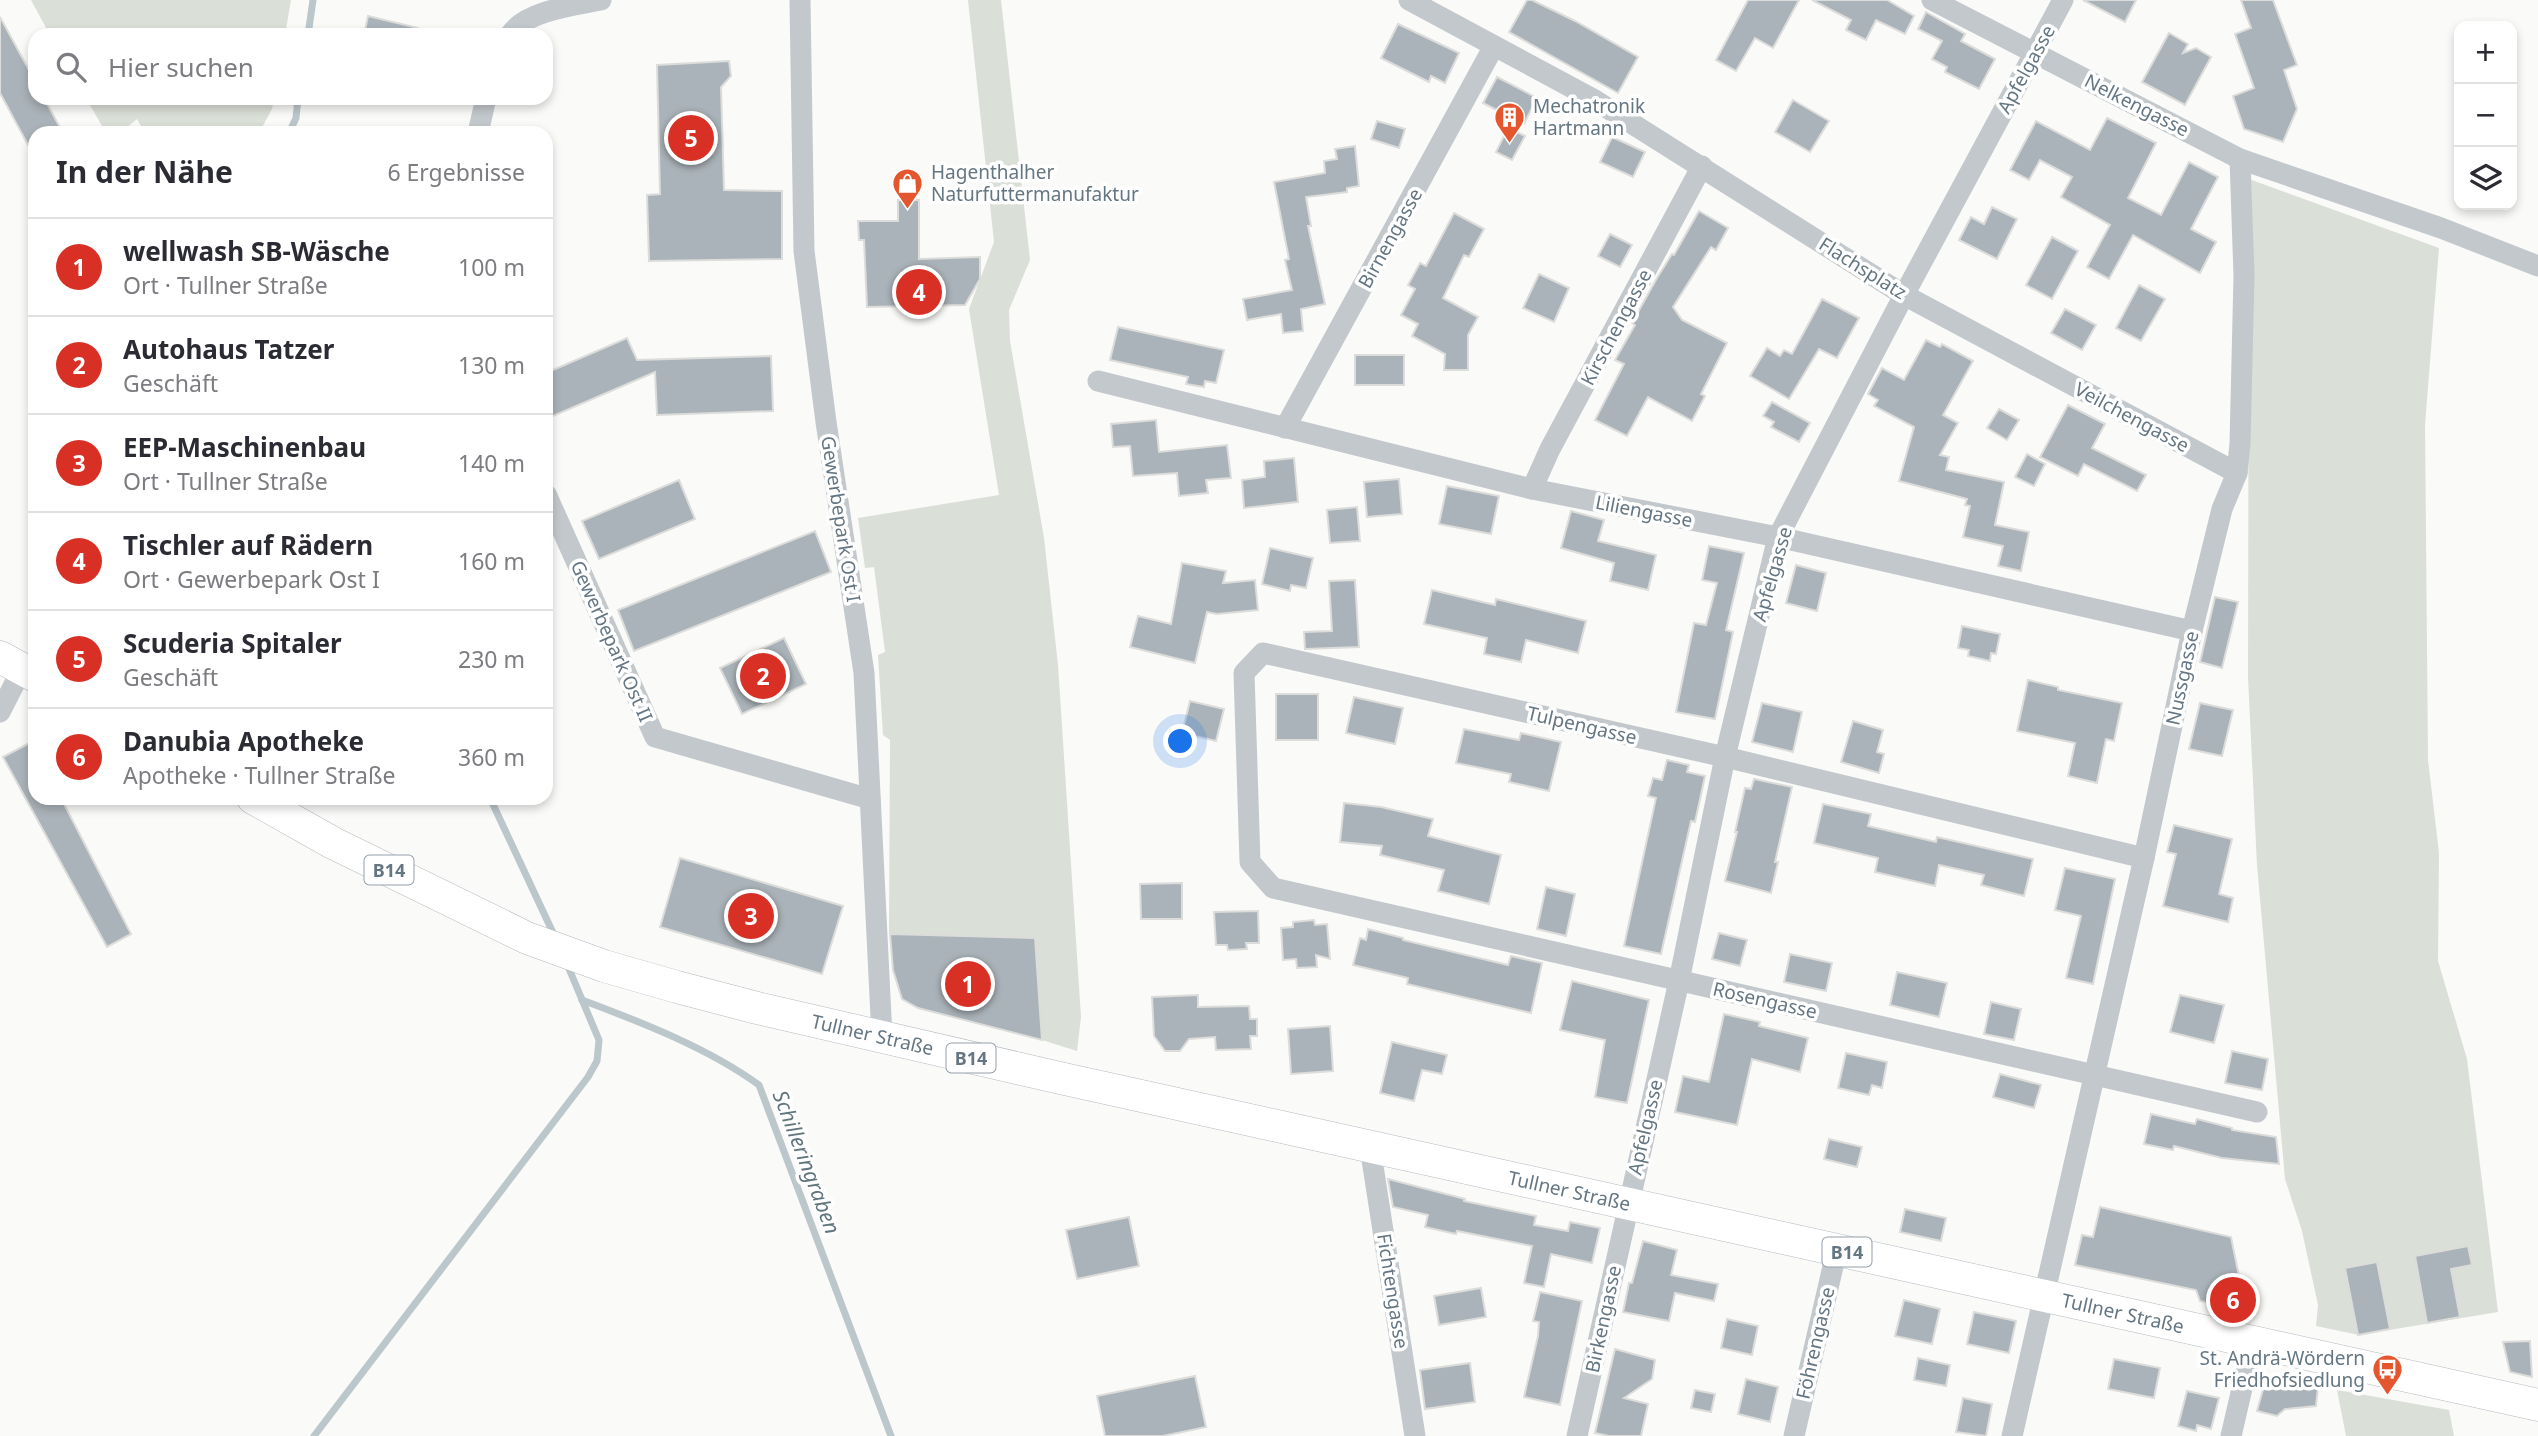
<!DOCTYPE html>
<html lang="de">
<meta charset="utf-8">
<style>
:root{--surface:#fff;--page:#f7f7f7;--text:#2b2b33;--muted:#7c7c81;--line:#e1e1e2;--accent:#d93025}
body{margin:0;font-family:"Noto Sans",sans-serif;background:var(--page);color:var(--text)}
.controls{position:absolute;right:21px;top:21px;display:grid;overflow:hidden;border-radius:14px;box-shadow:0 4px 10px #0003}
.controls button{width:63px;height:63px;display:grid;place-items:center;padding:0;border:0;border-bottom:2px solid var(--line);background:var(--surface);color:var(--text);font:35px sans-serif}
.you{position:absolute;left:1181px;top:742px;width:24px;height:24px;margin:-18px;border:5px solid #fff;border-radius:50%;background:#1a73e8;box-shadow:0 0 0 10px #1a73e833}
.badge{display:grid;place-items:center;width:46px;height:46px;border-radius:50%;background:var(--accent);color:#fff;font-size:23px;font-weight:700}
.pin{position:absolute;translate:-50% -50%;border:4px solid #fff;box-shadow:0 2px 7px #0006}
.list{margin:0;padding:0;list-style:none}
h2{display:flex;justify-content:space-between;align-items:center;height:91px;margin:0;padding:0 28px;font-size:30px}
h2 small{font-size:23px;font-weight:400;color:var(--muted)}
.list li{display:grid;grid-template-columns:46px 1fr auto;gap:21px;align-items:center;box-sizing:border-box;height:98px;padding:0 28px;border-top:2px solid var(--line)}
.list b{display:block;font-size:26px;white-space:nowrap}
.list p{margin:0;font-size:23px;white-space:nowrap;color:var(--muted)}
.list em{font-size:23px;font-style:normal;color:var(--muted)}
.icon{flex:none;width:38px;height:38px;fill:none;stroke:currentColor;stroke-width:2;stroke-linecap:round;stroke-linejoin:round}
.map{position:relative;flex:none;width:2538px;height:1436px;overflow:hidden}
.search{position:absolute;background:var(--surface);box-shadow:0 4px 10px #0003;left:28px;top:28px;width:525px;height:77px;display:flex;align-items:center;gap:18px;box-sizing:border-box;padding:0 24px;border-radius:21px;color:var(--muted);font-size:26px}
.panel{position:absolute;background:var(--surface);box-shadow:0 4px 10px #0003;left:28px;top:126px;width:525px;height:679px;border-radius:21px}
.map>svg:first-child{display:block}
</style>
<div class="map">
<svg width="2538" height="1436" viewBox="0 0 2538 1436">
<rect width="100%" height="100%" fill="#fafaf8"/>
<g fill="#dadfd7">
<path d="M31,0H291L285,35H50Z"/>
<path d="M968,0H1001L1030,260L1009,310L1010,341L1044,538L1058,665L1081,1017L1077,1051L1042,1040L1035,938L889,934L890,740L883,735L878,655L885,652L874,567L865,568L858,518L999,495L969,309L994,242Z"/>
<path d="M86,98H274L272,109L259,133H145L137,119L120,133H106Z"/>
<path d="M2249,179L2439,248L2425,425L2428,760L2439,853L2438,961L2467,1059L2498,1312L2359,1335L2316,1326L2318,1305L2302,1231L2285,1179L2257,865L2248,677Z"/>
<path d="M2337,1390L2449,1410L2454,1436H2346Z"/>
</g>
<g fill="none" stroke-linecap="round" stroke-linejoin="round">
<g stroke="#bbc7cb" stroke-width="7">
<path d="M308,35L313,0"/>
<path d="M289,133L296,118L298,98"/>
<path d="M490,798L555,937"/>
<path d="M582,1000C641,1022 708,1048 759,1085L891,1436"/>
<path d="M314,1436L588,1077L597,1061L599,1040L567,964"/>
</g>
</g>
<g fill="#aab3b9" stroke="#dcdcda" stroke-width="2">
<path d="M1527,0H1532L1575,21L1638,57L1618,93L1509,32Z"/>
<path d="M1748,0H1799L1773,48L1755,38L1736,71L1716,60Z"/>
<path d="M1812,0H1887L1914,16L1905,34L1876,20L1866,40L1846,30L1851,20Z"/>
<path d="M2083,0H2136L2125,22Z"/>
<path d="M2241,0H2273L2297,65L2284,70L2297,109L2283,142L2244,129L2233,96L2254,88L2235,34L2251,28Z"/>
<path d="M1926,12L1965,34L1961,41L1995,59L1979,89L1945,72L1947,67L1932,59L1942,41L1918,29Z"/>
<path d="M368,16L418,28V35H364Z"/>
<path d="M0,17L35,81V98H44L63,133H35V158L0,93Z"/>
<path d="M1398,24L1459,53L1445,83L1431,76L1429,82L1381,58Z"/>
<path d="M2169,33L2188,44L2183,53L2196,48L2211,57L2185,105L2142,82Z"/>
<path d="M729,61L731,76L721,87L724,190L782,191V259L649,261L647,195L660,194L657,65Z"/>
<path d="M1497,77L1537,98L1524,124L1483,103Z"/>
<path d="M1793,100L1829,121L1810,152L1775,132Z"/>
<path d="M2107,118L2156,143L2128,198L2161,215L2189,162L2218,177L2191,229L2216,242L2200,273L2133,235L2109,279L2087,267L2110,225L2061,197L2072,177L2040,160L2029,180L2010,170L2036,121L2090,150Z"/>
<path d="M1377,121L1405,129L1399,148L1371,139Z"/>
<path d="M1508,128L1525,136L1512,160L1496,152Z"/>
<path d="M1612,137L1645,152L1633,177L1600,162Z"/>
<path d="M1355,146L1359,186L1347,188V192L1306,197L1311,226H1308L1325,304L1301,309L1303,331L1283,333L1281,314L1247,320L1243,299L1292,290L1285,260L1289,259L1274,182L1325,173L1324,161L1337,159L1335,149Z"/>
<path d="M898,200H919V259L980,257V279L965,305L867,307L864,240H859L858,221H898Z"/>
<path d="M1992,207L2017,219L1997,259L1959,240L1971,217L1984,224Z"/>
<path d="M1699,211L1728,228L1716,250L1711,247L1673,307L1682,320L1727,343L1701,394L1705,396L1692,421L1648,397L1627,436L1595,420L1624,364L1615,360L1635,325L1632,323L1657,278L1672,254L1674,255Z"/>
<path d="M1454,213L1484,229L1469,257L1464,255L1443,298L1478,317L1468,335V370H1444L1445,354L1412,336L1418,324L1401,315L1415,289L1408,285L1420,263L1426,266Z"/>
<path d="M1610,234L1632,245L1620,267L1598,256Z"/>
<path d="M2052,237L2078,251L2052,299L2026,285Z"/>
<path d="M1539,274L1569,288L1554,322L1523,308Z"/>
<path d="M2139,285L2165,299L2141,341L2116,328Z"/>
<path d="M1822,299L1859,318L1837,358L1819,349L1789,399L1750,376L1767,348L1780,356L1784,350L1792,354Z"/>
<path d="M2065,309L2096,325L2082,350L2051,333Z"/>
<path d="M1118,327L1224,350L1216,383L1205,381L1204,387L1186,384L1188,377L1110,360Z"/>
<path d="M627,338L637,360L771,356L773,411L657,415L655,372L546,419V373Z"/>
<path d="M1926,340L1940,347L1942,344L1973,361L1943,415L1958,423L1940,455L1949,457L1946,470L2004,482L1995,525L2029,532L2021,571L1998,566L2003,546L1963,537L1970,506L1965,505L1967,499L1899,481L1914,427L1874,406L1878,400L1868,394L1882,368L1904,380Z"/>
<rect x="1355" y="355" width="49" height="30"/>
<path d="M1772,402L1810,423L1799,442L1771,427L1774,422L1763,416Z"/>
<path d="M2068,405L2105,424L2092,448L2146,475L2137,491L2084,464L2078,476L2040,457Z"/>
<path d="M1999,409L2019,420L2007,440L1987,428Z"/>
<path d="M1156,420L1159,452L1227,445L1231,478L1206,480L1208,493L1179,496L1177,473L1133,476L1130,446L1113,447L1111,424Z"/>
<path d="M2027,454L2045,464L2034,486L2015,477Z"/>
<path d="M1294,458L1298,502L1244,508L1242,480L1265,477L1264,461Z"/>
<path d="M1399,479L1402,514L1367,517L1364,482Z"/>
<path d="M679,480L695,519L599,559L582,521Z"/>
<path d="M1447,486L1499,496L1491,534L1439,524Z"/>
<path d="M1357,507L1360,541L1330,543L1327,510Z"/>
<path d="M1571,511L1604,520L1598,541L1656,555L1648,590L1610,581L1614,563L1561,548Z"/>
<path d="M815,531L831,572L634,651L618,610Z"/>
<path d="M1709,546L1744,553L1726,630L1733,632L1715,719L1676,712L1694,623L1706,625L1717,583L1702,580Z"/>
<path d="M1270,548L1313,558L1306,588L1291,585L1290,591L1262,584Z"/>
<path d="M1182,563L1226,571L1223,583L1255,580L1258,610L1217,614L1207,612L1195,663L1130,647L1138,616L1171,624Z"/>
<path d="M1796,565L1826,573L1817,611L1786,603Z"/>
<path d="M1355,580L1359,647L1305,649L1304,632L1332,631L1329,581Z"/>
<path d="M1432,590L1495,605L1496,599L1586,621L1578,653L1526,640L1521,662L1484,654L1487,638L1424,624Z"/>
<path d="M2215,597L2238,602L2222,668L2200,662Z"/>
<path d="M1962,626L2000,634L1996,654L1991,653L1990,661L1968,656L1969,650L1958,648Z"/>
<path d="M784,638L806,684L742,714L720,668Z"/>
<path d="M2028,680L2058,687V690L2122,703L2114,741L2106,739L2097,783L2068,776L2075,743L2017,731Z"/>
<rect x="1276" y="694" width="42" height="46"/>
<path d="M1354,697L1403,708L1395,744L1346,733Z"/>
<path d="M1190,701L1224,709L1216,741L1182,733Z"/>
<path d="M1762,703L1802,712L1793,752L1752,742Z"/>
<path d="M2200,703L2233,710L2222,756L2189,749Z"/>
<path d="M1853,721L1883,730L1877,752L1884,754L1879,773L1841,762Z"/>
<path d="M1464,729L1519,740L1521,733L1561,742L1549,791L1509,782L1511,774L1456,763Z"/>
<path d="M35,740V798H61L131,934L107,947L3,757Z"/>
<path d="M1667,760L1689,765L1687,772L1705,776L1695,822L1691,821L1661,954L1624,946L1656,798L1648,796L1653,778L1662,780Z"/>
<path d="M1754,779L1792,787L1775,862H1778L1771,893L1725,881L1737,832H1735L1745,788L1751,789Z"/>
<path d="M1344,803L1381,807L1433,819L1428,836L1501,855L1489,904L1438,891L1444,870L1380,855L1382,846L1340,842Z"/>
<path d="M1823,804L1871,814L1868,826L1936,842L1937,837L2033,859L2024,896L1981,885L1984,875L1939,865L1935,886L1875,872L1878,858L1814,843Z"/>
<path d="M2174,825L2232,839L2219,894L2233,898L2228,922L2163,906L2176,854L2167,852Z"/>
<path d="M680,858L843,906L822,974L660,927Z"/>
<path d="M2065,868L2115,879L2093,984L2066,978L2081,916L2055,910Z"/>
<path d="M1182,883V919H1141L1140,884Z"/>
<path d="M1546,887L1575,894L1566,936L1537,929Z"/>
<path d="M1258,911L1259,943H1246L1247,949L1228,950L1227,945H1216L1214,912Z"/>
<path d="M1314,920L1315,925L1327,924L1330,959L1316,955L1317,967L1297,968L1296,959L1283,960L1281,928L1293,927V922Z"/>
<path d="M1368,929L1403,938V940L1508,965L1511,956L1542,963L1531,1013L1407,984L1408,978L1353,965L1360,938L1366,940Z"/>
<path d="M1719,933L1747,940L1740,966L1712,959Z"/>
<path d="M890,934L1035,938L1042,1040L918,1008L902,999L893,970Z"/>
<path d="M1790,954L1832,963L1826,991L1784,982Z"/>
<path d="M1897,972L1947,983L1939,1017L1890,1005Z"/>
<path d="M1572,981L1649,1000L1627,1103L1595,1097L1605,1040L1560,1030Z"/>
<path d="M1198,995V1007L1249,1006L1250,1019H1257V1036H1250L1251,1049L1216,1050L1215,1037L1189,1039L1180,1051H1165L1154,1036L1152,997Z"/>
<path d="M2180,995L2224,1005L2214,1043L2170,1032Z"/>
<path d="M1991,1002L2021,1009L2014,1040L1984,1034Z"/>
<path d="M1724,1014L1760,1022L1759,1026L1808,1038L1800,1072L1752,1059L1737,1125L1675,1112L1683,1076L1709,1082Z"/>
<path d="M1330,1026L1333,1071L1291,1074L1288,1029Z"/>
<path d="M1392,1042L1447,1055L1442,1074L1422,1070L1414,1101L1380,1093Z"/>
<path d="M2232,1051L2268,1059L2262,1090L2225,1083Z"/>
<path d="M1846,1053L1887,1062L1882,1088L1872,1085L1869,1095L1838,1088Z"/>
<path d="M2000,1074L2041,1085L2034,1108L1993,1097Z"/>
<path d="M2151,1114L2195,1124L2197,1119L2232,1128V1130L2276,1137L2279,1164L2222,1158L2174,1146L2173,1150L2144,1144Z"/>
<path d="M1829,1139L1862,1147L1857,1167L1824,1159Z"/>
<path d="M1388,1179L1465,1199L1464,1201L1536,1216L1534,1225L1568,1231L1570,1222L1600,1228L1592,1263L1551,1254L1544,1287L1524,1283L1532,1246L1457,1231L1456,1234L1425,1227L1428,1215L1393,1207Z"/>
<path d="M2100,1207L2231,1237L2246,1311L2200,1301L2196,1290L2075,1265L2082,1235L2093,1237Z"/>
<path d="M1905,1209L1946,1218L1941,1241L1900,1232Z"/>
<path d="M1129,1217L1139,1266L1077,1279L1066,1230Z"/>
<path d="M1643,1241L1677,1250L1671,1275L1718,1284L1714,1301L1675,1293L1669,1321L1623,1312L1629,1283H1632Z"/>
<path d="M2468,1246L2472,1265L2451,1269L2460,1317L2427,1323L2415,1256Z"/>
<path d="M2377,1262L2390,1329L2358,1335L2345,1268Z"/>
<path d="M1481,1288L1486,1317L1439,1325L1434,1296Z"/>
<path d="M1540,1292L1582,1301L1560,1405L1524,1397L1538,1336L1539,1322L1533,1321Z"/>
<path d="M1904,1300L1940,1309L1932,1344L1895,1336Z"/>
<path d="M1974,1312L2016,1321L2009,1353L1967,1344Z"/>
<path d="M1727,1319L1758,1326L1752,1355L1721,1348Z"/>
<path d="M2530,1341L2532,1377L2510,1372L2503,1342Z"/>
<path d="M1615,1349L1655,1360L1652,1379L1624,1398L1648,1404L1641,1436H1609L1595,1433Z"/>
<path d="M1918,1358L1950,1365L1946,1386L1914,1380Z"/>
<path d="M2114,1359L2160,1368L2154,1398L2108,1389Z"/>
<path d="M1470,1363L1475,1402L1425,1409L1420,1370Z"/>
<path d="M2267,1375L2318,1387L2316,1406L2285,1409L2277,1416L2257,1411Z"/>
<path d="M1195,1376L1206,1427L1163,1436H1105L1097,1396Z"/>
<path d="M1746,1379L1778,1387L1770,1422L1738,1414Z"/>
<path d="M1695,1390L1715,1394L1711,1412L1691,1408Z"/>
<path d="M2187,1391L2219,1398L2211,1429L2197,1425L2196,1431L2178,1426Z"/>
<path d="M1963,1398L1992,1404L1986,1436L1956,1432Z"/>
</g>
<g fill="none" stroke-linecap="round" stroke-linejoin="round">
<defs>
<g id="primary">
<path d="M0,657L35,676"/>
<path id="s1" d="M253,798L333,843L527,938L604,966L677,987L757,1008L1060,1078L2538,1405"/>
</g>
</defs>
<use href="#primary" stroke="#b5babe" stroke-width="33"/>
<g stroke="#c3c8cc" stroke-width="21">
<path d="M800,0L804,251L826,422L864,673L882,1037"/>
<path d="M1409,0L1593,99L1904,295L2237,473"/>
<path d="M1932,0L2240,159L2441,228L2538,266"/>
<path d="M510,35C525,11 575,5 601,0"/>
<path d="M478,133L486,98"/>
<path d="M1098,381L1532,489L1778,537L2192,631"/>
<path d="M1285,428L1494,46"/>
<path d="M1532,489L1550,449L1702,166"/>
<path d="M546,494L655,737L870,799"/>
<path d="M0,712L22,669"/>
<path d="M2144,858L1725,757L1263,653L1244,673L1250,862L1273,888L2257,1112"/>
<path d="M1370,1147L1415,1436"/>
<path d="M1577,1436L1679,981L1725,757L1778,537L1904,295L2063,0"/>
<path d="M1794,1436L1837,1249"/>
<path d="M2012,1436L2144,858L2192,631L2222,509L2237,473L2240,444L2244,276L2240,159"/>
<path d="M2231,1436L2253,1341"/>
</g>
<use href="#primary" stroke="#fff" stroke-width="32"/>
</g>
<defs>
<symbol id="building-pin" viewBox="-11 -11 22 30"><path d="M0 17L-7.5 6A9.5 9.5 0 1 1 7.5 6Z" fill="#e4572e" stroke="#fff"/><path d="M-4-6H4V6H1V3H-1V6H-4ZM-2.5-4.3h1.7v1.8h-1.7ZM.8-4.3h1.7v1.8H.8ZM-2.5-1h1.7V.8h-1.7ZM.8-1h1.7V.8H.8Z" fill="#fff"/></symbol>
<symbol id="shop-pin" viewBox="-11 -11 22 30"><path d="M0 17L-7.5 6A9.5 9.5 0 1 1 7.5 6Z" fill="#e4572e" stroke="#fff"/><path d="M-5-2.5h2.3a2.7 3.5 0 0 1 5.4 0H5L5.5 6h-11ZM-1.5-2.5h3a1.5 2.3 0 0 0-3 0Z" fill="#fff"/></symbol>
<symbol id="bus-pin" viewBox="-11 -11 22 30"><path d="M0 17L-7.5 6A9.5 9.5 0 1 1 7.5 6Z" fill="#e4572e" stroke="#fff"/><path d="M-5-6H5V4H4V6H2V4H-2V6H-4V4H-5ZM-3.5-4V0h7V-4ZM-3.5 1.2v1.5H-2V1.2ZM2 1.2v1.5H3.5V1.2Z" fill="#fff"/></symbol>
</defs>
<g fill-rule="evenodd">
<use href="#building-pin" x="1492" y="100" width="35" height="47"/>
<use href="#shop-pin" x="890" y="166" width="35" height="47"/>
<use href="#bus-pin" x="2370" y="1352" width="35" height="47"/>
</g>
<g text-anchor="middle" dominant-baseline="central" stroke-width="7" stroke-linejoin="round" paint-order="stroke">
<g fill="#fff" stroke="#939fa8" stroke-width="2">
<rect x="364.5" y="855.5" width="49" height="29" rx="5"/>
<rect x="946.5" y="1043.5" width="49" height="29" rx="5"/>
<rect x="1822.5" y="1237.5" width="49" height="29" rx="5"/>
</g>
<g font-size="18" font-weight="bold" fill="#657683">
<text x="389" y="870">B14</text>
<text x="971" y="1058">B14</text>
<text x="1847" y="1252">B14</text>
</g>
<g font-size="19" fill="#657683" stroke="#fff">
<text transform="translate(2026 69) rotate(-61)">Apfelgasse</text>
<text transform="translate(2137 105) rotate(27)">Nelkengasse</text>
<text transform="translate(1390 238) rotate(-61)">Birnengasse</text>
<text transform="translate(1863 268) rotate(32)">Flachsplatz</text>
<text transform="translate(1616 327) rotate(-62)">Kirschengasse</text>
<text transform="translate(2132 417) rotate(28)">Veilchengasse</text>
<text transform="translate(1644 511) rotate(11)">Liliengasse</text>
<text transform="translate(841 519) rotate(81)">Gewerbepark Ost I</text>
<text transform="translate(1772 574) rotate(-74)">Apfelgasse</text>
<text transform="translate(612 641) rotate(66)">Gewerbepark Ost II</text>
<text transform="translate(2182 678) rotate(-78)">Nussgasse</text>
<text transform="translate(1582 725) rotate(13)">Tulpengasse</text>
<text transform="translate(1765 1000) rotate(13)">Rosengasse</text>
<text stroke="none"><textPath href="#s1" startOffset="667">Tullner Straße</textPath></text>
<text transform="translate(1645 1127) rotate(-77)">Apfelgasse</text>
<text stroke="none"><textPath href="#s1" startOffset="1381">Tullner Straße</textPath></text>
<text transform="translate(1393 1291) rotate(81)">Fichtengasse</text>
<text stroke="none"><textPath href="#s1" startOffset="1948">Tullner Straße</textPath></text>
<text transform="translate(1603 1319) rotate(-78)">Birkengasse</text>
<text transform="translate(1815 1343) rotate(-77)">Föhrengasse</text>
</g>
<g font-size="19" fill="#657683" stroke="#fff" text-anchor="start">
<text x="1533" y="106">Mechatronik<tspan x="1533" dy="22">Hartmann</tspan></text>
<text x="931" y="172">Hagenthalher<tspan x="931" dy="22">Naturfuttermanufaktur</tspan></text>
<text x="2365" y="1358" text-anchor="end">St. Andrä-Wördern<tspan x="2365" dy="22">Friedhofsiedlung</tspan></text>
</g>
<g font-size="21" font-style="italic" fill="#60757c" stroke="#fff">
<text transform="translate(807 1162) rotate(69)">Schilleringraben</text>
</g>
</g>
</svg>
<div class="controls">
<button>+</button>
<button>−</button>
<button><svg class="icon" aria-label="layers" viewBox="0 0 24 24"><path d="M12 4l9 5-9 5-9-5zM3 14l9 5 9-5"/></svg></button>
</div>
<div class="you"></div>
<div class="pin badge" style="left:968px;top:984px">1</div>
<div class="pin badge" style="left:763px;top:676px">2</div>
<div class="pin badge" style="left:751px;top:916px">3</div>
<div class="pin badge" style="left:919px;top:292px">4</div>
<div class="pin badge" style="left:691px;top:138px">5</div>
<div class="pin badge" style="left:2233px;top:1300px">6</div>
<div class="search"><svg class="icon" aria-label="search" viewBox="0 0 24 24"><circle cx="10" cy="10" r="6"/><path d="M15 15l6 6"/></svg>Hier suchen</div>
<section class="panel">
<h2>In der Nähe<small>6 Ergebnisse</small></h2>
<ul class="list">
<li><span class="badge">1</span><div><b>wellwash SB-Wäsche</b><p>Ort · Tullner Straße</p></div><em>100 m</em></li>
<li><span class="badge">2</span><div><b>Autohaus Tatzer</b><p>Geschäft</p></div><em>130 m</em></li>
<li><span class="badge">3</span><div><b>EEP-Maschinenbau</b><p>Ort · Tullner Straße</p></div><em>140 m</em></li>
<li><span class="badge">4</span><div><b>Tischler auf Rädern</b><p>Ort · Gewerbepark Ost I</p></div><em>160 m</em></li>
<li><span class="badge">5</span><div><b>Scuderia Spitaler</b><p>Geschäft</p></div><em>230 m</em></li>
<li><span class="badge">6</span><div><b>Danubia Apotheke</b><p>Apotheke · Tullner Straße</p></div><em>360 m</em></li>
</ul>
</section>
</div>
